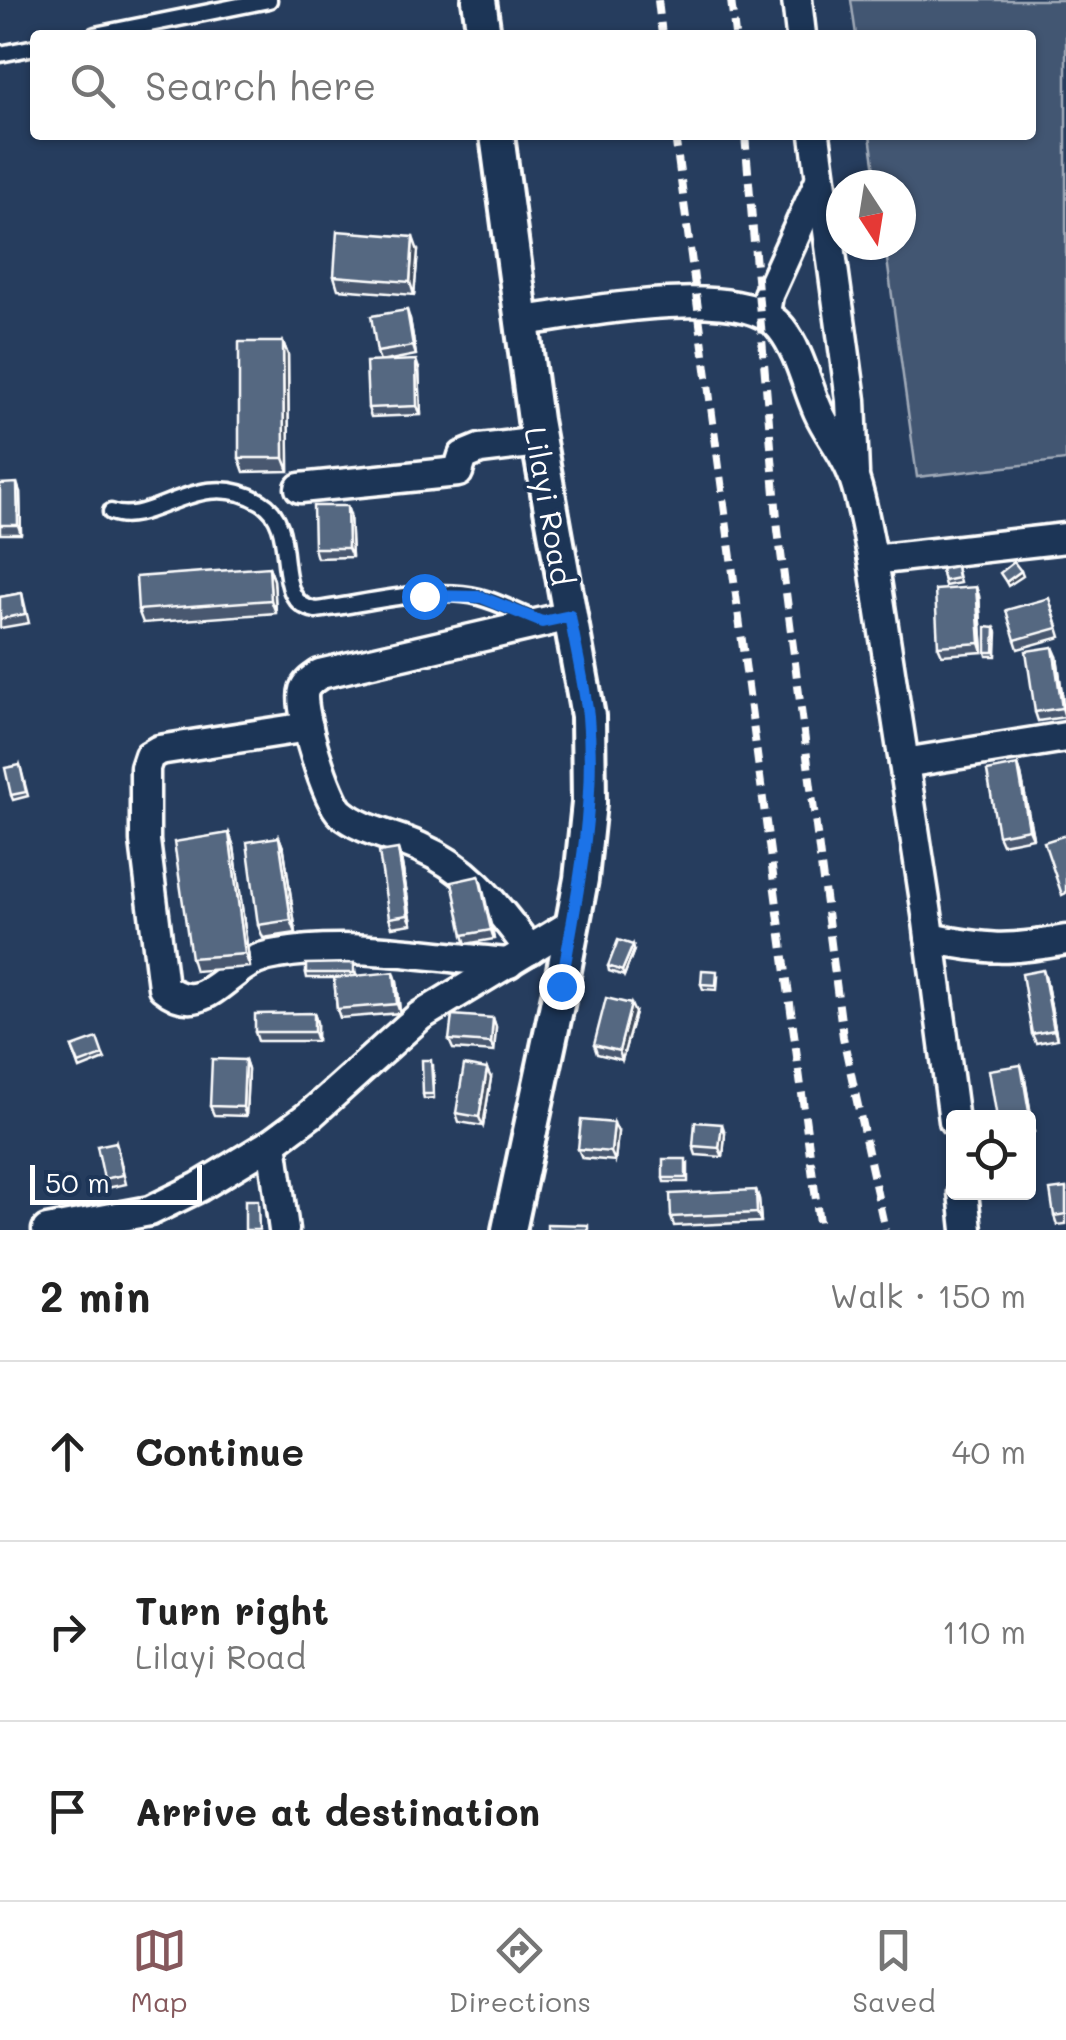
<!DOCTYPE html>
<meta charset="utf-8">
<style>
:root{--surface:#fff;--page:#f6f6f6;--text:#222;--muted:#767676;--line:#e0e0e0;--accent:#85585c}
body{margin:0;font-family:Mali,sans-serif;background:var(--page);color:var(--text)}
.controls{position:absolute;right:30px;bottom:30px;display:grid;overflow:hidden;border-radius:10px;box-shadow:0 2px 8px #0004}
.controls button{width:90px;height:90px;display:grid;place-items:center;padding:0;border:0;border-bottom:2px solid var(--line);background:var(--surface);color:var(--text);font:50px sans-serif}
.compass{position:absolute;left:826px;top:170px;width:90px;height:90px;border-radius:50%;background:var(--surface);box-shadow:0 2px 8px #0004;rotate:168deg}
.scale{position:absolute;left:30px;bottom:25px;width:172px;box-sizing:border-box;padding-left:10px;border:5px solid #fff;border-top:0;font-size:28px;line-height:35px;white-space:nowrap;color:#fff;-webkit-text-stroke:8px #1d3557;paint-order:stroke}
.stop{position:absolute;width:30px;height:30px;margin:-22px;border:8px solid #1a73e8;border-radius:50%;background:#fff}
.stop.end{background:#1a73e8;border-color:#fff;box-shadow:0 2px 10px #0008}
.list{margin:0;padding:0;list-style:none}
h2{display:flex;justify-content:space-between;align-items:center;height:130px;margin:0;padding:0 40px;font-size:42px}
h2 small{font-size:32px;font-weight:400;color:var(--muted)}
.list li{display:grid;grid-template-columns:65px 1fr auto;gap:30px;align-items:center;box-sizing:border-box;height:180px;padding:0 40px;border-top:2px solid var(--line)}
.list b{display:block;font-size:38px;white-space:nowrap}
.list p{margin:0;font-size:32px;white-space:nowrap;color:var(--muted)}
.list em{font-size:32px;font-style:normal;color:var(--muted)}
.icon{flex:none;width:55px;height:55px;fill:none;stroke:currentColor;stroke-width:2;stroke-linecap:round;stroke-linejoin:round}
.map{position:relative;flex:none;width:1066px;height:1230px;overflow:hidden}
.search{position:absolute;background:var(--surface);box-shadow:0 2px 8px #0004;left:30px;right:30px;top:30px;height:110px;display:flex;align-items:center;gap:25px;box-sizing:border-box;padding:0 35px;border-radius:10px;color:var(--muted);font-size:38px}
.sheet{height:670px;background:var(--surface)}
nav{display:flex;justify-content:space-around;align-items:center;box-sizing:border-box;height:140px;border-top:2px solid var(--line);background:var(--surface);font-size:28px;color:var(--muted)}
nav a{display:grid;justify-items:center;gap:5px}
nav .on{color:var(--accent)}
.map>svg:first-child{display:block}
</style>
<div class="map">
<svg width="1066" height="1230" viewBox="0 0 1066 1230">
<rect width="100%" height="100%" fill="#263d5e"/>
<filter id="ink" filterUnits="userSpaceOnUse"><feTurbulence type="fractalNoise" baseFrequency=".01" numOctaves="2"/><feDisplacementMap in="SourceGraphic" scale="20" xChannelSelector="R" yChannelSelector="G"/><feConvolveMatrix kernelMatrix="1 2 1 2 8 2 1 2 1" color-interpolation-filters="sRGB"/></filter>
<g filter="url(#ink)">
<path fill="#425672" stroke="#a0aab8" stroke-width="2.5" d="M851,0H1066V460L917,477L885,245H901V185H877L870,135H1031V35H856Z"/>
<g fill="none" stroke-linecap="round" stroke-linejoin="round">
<defs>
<g id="service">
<path d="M95,35L269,0"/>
<path d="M0,54L35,47"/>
<path d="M111,512C151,528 199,465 261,502C303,527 267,602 316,610C364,604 433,585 479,597C499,602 518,613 537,620"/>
</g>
<g id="minor">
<path d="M797,0L801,35"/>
<path d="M815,135L851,400L854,473"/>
<path d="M765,313L768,295L820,180"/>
<path d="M522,321C580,314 742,279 781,328C800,352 806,384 818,411C828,434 847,455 854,478C863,504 867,533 873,560L1066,538"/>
<path d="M300,488L458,472L463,456L480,449L539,442"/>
<path d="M873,560L927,914L954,1121"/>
<path d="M308,727L159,750L149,756L145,768V841L163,987C193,1012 212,990 236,972C248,962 263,956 278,954C350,941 436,957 509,963"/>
<path d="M904,763L1066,737"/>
<path d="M930,938C988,950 1008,951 1066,940"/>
<path d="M530,950C496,906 472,870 419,847C395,836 362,831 341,813C327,801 298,708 304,690C307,682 313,679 320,674L570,616"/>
<path d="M272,1143L284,1230"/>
<path d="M963,1192L967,1230"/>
<path d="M47,1230L150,1211L199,1187L272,1143L311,1114L420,1016L572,924"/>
</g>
<g id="tertiary">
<path d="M479,0L484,35"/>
<path d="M497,135L535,420L588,716L589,803L581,879L561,986L509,1230"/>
</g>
</defs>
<use href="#service" stroke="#fff" stroke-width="21"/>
<use href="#minor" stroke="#fff" stroke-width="35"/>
<use href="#tertiary" stroke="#fff" stroke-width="40"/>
<use href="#service" stroke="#1d3557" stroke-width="14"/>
<use href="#minor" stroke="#1d3557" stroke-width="28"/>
<use href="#tertiary" stroke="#1d3557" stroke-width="32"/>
<g stroke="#fff" stroke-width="8" stroke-dasharray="15 8" stroke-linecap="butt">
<path d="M658,0L662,35"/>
<path d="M731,0L735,35"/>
<path d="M675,135L820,1230"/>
<path d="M745,135L778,530L843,1037L885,1230"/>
</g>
</g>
<g fill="#49596f" stroke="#fff" stroke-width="2.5">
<path d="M418,251L414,295L338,289L334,276Z"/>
<path d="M410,319L416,355L380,362L377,352Z"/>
<path d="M283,342L288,355L289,471L244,472L239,458Z"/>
<path d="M419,369L421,415L371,417L368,408Z"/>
<path d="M0,484L20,492L21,534H0Z"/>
<path d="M350,515L352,557L317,558L314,548Z"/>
<path d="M956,566L960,583L945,586L941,569Z"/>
<path d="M269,567L274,580L276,613L143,623L138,610Z"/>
<path d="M976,587L979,596L983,652L942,655L938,646Z"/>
<path d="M22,593L29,623L0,628V597Z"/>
<path d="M1052,607L1061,637L1018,649L1015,640Z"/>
<path d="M995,628L997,632L996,656H987L986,652Z"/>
<path d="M1057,656L1065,717L1038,721L1035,712Z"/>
<path d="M20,765L28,796L13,800L11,795Z"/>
<path d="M1018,765L1021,774L1033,838L1002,844L998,835Z"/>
<path d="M229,833L234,847L250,967L195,971L191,958Z"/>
<path d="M279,837L284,850L296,933L263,938L258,925Z"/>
<path d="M401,858L412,924L392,927L389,918Z"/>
<path d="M479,876L494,939L466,944L463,935Z"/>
<path d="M633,945L634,950L624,976L609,971L608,966Z"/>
<path d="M354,963L356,976L397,981L400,1013L340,1018L337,1009L334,978H307L306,973Z"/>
<path d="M718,976L717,990L703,989L701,984Z"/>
<path d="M1046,979L1057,1039L1036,1043L1032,1034Z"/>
<path d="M314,1013L317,1023V1041H258L255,1032Z"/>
<path d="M635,1013L622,1060L597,1054L594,1045Z"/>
<path d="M493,1018L496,1027L494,1052L453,1049L449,1040Z"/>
<path d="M72,1047L103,1055L105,1059L80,1069Z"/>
<path d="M245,1060L248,1069L246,1116L214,1115L210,1106Z"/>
<path d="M433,1064L434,1098L424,1099L423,1094Z"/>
<path d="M1024,1074L1034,1132L1028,1133V1118Z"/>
<path d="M491,1078L483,1126L459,1122L456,1113Z"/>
<path d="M618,1132L615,1161L582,1158L578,1149Z"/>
<path d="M725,1133L723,1157L696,1155L693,1146Z"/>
<path d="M116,1142L126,1184L107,1188L104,1179Z"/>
<path d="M688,1164V1182H664L663,1178Z"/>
<path d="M1066,1188V1224L1057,1225L1054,1216Z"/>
<path d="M756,1190L759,1199L761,1222L674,1226L671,1217Z"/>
</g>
<g fill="#3c485a" stroke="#fff" stroke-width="2.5">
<path d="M413,237L418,251L414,295L410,282Z"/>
<path d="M407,310L410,319L416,355L413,346Z"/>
<path d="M283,342L288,355L289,471L284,458Z"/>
<path d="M416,360L419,369L421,415L417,406Z"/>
<path d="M17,483L20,492L21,534L18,525Z"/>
<path d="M347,506L350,515L352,557L348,548Z"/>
<path d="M269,567L274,580L276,613L271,600Z"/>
<path d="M1021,571L1023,576L1008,586L1006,582Z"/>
<path d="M976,587L979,596L983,652L980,643Z"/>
<path d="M1053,647L1057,656L1065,717L1062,708Z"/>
<path d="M1018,765L1021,774L1033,838L1029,829Z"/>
<path d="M229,833L234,847L250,967L245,954Z"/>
<path d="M279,837L284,850L296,933L291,920Z"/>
<path d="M398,849L401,858L412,924L408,915Z"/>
<path d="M479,876L482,885L494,939L491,930Z"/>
<path d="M633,945L634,950L624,976L622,971Z"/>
<path d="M1043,970L1046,979L1057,1039L1054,1030Z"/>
<path d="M394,972L397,981L400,1013L397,1004Z"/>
<path d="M631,1004L635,1013L622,1060L619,1051Z"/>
<path d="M314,1013L317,1023V1041L314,1032Z"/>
<path d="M493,1018L496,1027L494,1052L491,1043Z"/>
<path d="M245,1060L248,1069L246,1116L243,1107Z"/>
<path d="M1021,1065L1024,1074L1034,1132L1031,1123Z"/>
<path d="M487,1069L491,1078L483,1126L479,1117Z"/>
<path d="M614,1123L618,1132L615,1161L611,1152Z"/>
<path d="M722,1124L725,1133L723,1157L719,1148Z"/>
<path d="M756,1190L759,1199L761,1222L757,1213Z"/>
</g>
<g fill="#556781" stroke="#fff" stroke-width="2.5">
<path d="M337,231L413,237L410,282L334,276Z"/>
<path d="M407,310L413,346L377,352L371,316Z"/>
<path d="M239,342H283L284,458H239Z"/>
<path d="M416,360L417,406L368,408L366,362Z"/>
<path d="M17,483L18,525H0V484Z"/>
<path d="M313,506H347L348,548H314Z"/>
<path d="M1014,562L1021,571L1006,582L1000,573Z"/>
<path d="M956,566L958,578L944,581L941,569Z"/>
<path d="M269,567L271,600L138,610L136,577Z"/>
<path d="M976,587L980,643L938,646L935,590Z"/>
<path d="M22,593L25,614L0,619V597Z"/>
<path d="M1049,598L1058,628L1015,640L1006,610Z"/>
<path d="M986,627L995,628L994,652H986Z"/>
<path d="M1053,647L1062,708L1035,712L1026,651Z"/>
<path d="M20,765L26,792L11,795L5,768Z"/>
<path d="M1018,765L1029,829L998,835L987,771Z"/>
<path d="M229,833L245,954L191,958L174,842Z"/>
<path d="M1066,835V893L1062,895L1044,842Z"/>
<path d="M279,837L291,920L258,925L247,842Z"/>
<path d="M398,849L408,915L389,918L379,852Z"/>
<path d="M479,876L491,930L463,935L452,882Z"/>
<path d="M618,940L633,945L622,971L608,966Z"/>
<path d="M354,963V973H306V964Z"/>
<path d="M702,970L717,971L716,985L701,984Z"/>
<path d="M1043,970L1054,1030L1032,1034L1022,974Z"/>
<path d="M394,972L397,1004L337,1009L334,978Z"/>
<path d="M606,998L631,1004L619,1051L594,1045Z"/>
<path d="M314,1013V1032H255V1014Z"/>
<path d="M452,1015L493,1018L491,1043L449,1040Z"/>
<path d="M97,1038L103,1055L79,1064L72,1047Z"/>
<path d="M212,1059L245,1060L243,1107L210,1106Z"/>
<path d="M422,1060H431L433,1094H423Z"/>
<path d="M464,1065L487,1069L479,1117L456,1113Z"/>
<path d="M1021,1065L1031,1123H1028V1118H997L989,1070Z"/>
<path d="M581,1120L614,1123L611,1152L578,1149Z"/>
<path d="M695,1122L722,1124L719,1148L693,1146Z"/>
<path d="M116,1142L123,1175L104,1179L97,1146Z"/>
<rect x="663" y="1159" width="23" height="19"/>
<path d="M1066,1188V1214L1054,1216L1050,1190Z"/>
<path d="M756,1190L757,1213L671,1217L670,1194Z"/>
<path d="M245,1200H258L259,1230H245Z"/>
<path d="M547,1224L588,1225V1230H547Z"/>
</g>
</g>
<g fill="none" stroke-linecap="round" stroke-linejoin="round" filter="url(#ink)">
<path stroke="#1a73e8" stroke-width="12" d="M424,596L481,597L542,622L570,616C576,649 584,683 588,716C596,807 577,897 561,986"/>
</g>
<g text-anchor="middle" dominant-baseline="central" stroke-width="8" stroke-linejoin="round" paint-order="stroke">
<g font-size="30" fill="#fff" stroke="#1d3557">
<text transform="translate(550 506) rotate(80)">Lilayi Road</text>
</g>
</g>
</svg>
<div class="controls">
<button><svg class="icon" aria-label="locate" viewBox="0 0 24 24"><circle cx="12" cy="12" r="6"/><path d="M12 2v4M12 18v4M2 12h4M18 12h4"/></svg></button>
</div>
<svg class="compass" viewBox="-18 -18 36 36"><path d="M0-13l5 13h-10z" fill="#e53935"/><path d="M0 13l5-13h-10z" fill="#767676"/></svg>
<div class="scale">50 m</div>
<div class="stop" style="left:424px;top:596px"></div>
<div class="stop end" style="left:561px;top:986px"></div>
<div class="search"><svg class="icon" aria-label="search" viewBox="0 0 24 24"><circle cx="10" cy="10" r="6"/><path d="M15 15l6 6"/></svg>Search here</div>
</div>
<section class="sheet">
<h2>2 min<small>Walk · 150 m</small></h2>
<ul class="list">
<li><svg class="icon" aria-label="ahead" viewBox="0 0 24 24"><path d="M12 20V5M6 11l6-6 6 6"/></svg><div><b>Continue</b></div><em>40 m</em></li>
<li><svg class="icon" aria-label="right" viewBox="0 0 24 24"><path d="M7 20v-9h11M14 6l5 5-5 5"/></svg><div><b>Turn right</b><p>Lilayi Road</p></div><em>110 m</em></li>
<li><svg class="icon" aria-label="arrive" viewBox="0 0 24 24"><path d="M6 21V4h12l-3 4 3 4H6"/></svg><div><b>Arrive at destination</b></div></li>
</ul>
</section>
<nav>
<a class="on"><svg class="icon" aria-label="map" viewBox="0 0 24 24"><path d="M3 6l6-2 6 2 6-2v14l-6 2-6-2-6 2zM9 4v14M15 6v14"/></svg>Map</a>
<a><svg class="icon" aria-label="directions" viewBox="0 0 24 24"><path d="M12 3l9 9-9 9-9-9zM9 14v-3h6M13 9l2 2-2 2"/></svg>Directions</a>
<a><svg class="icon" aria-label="saved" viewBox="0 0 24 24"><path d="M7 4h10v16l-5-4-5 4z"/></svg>Saved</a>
</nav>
